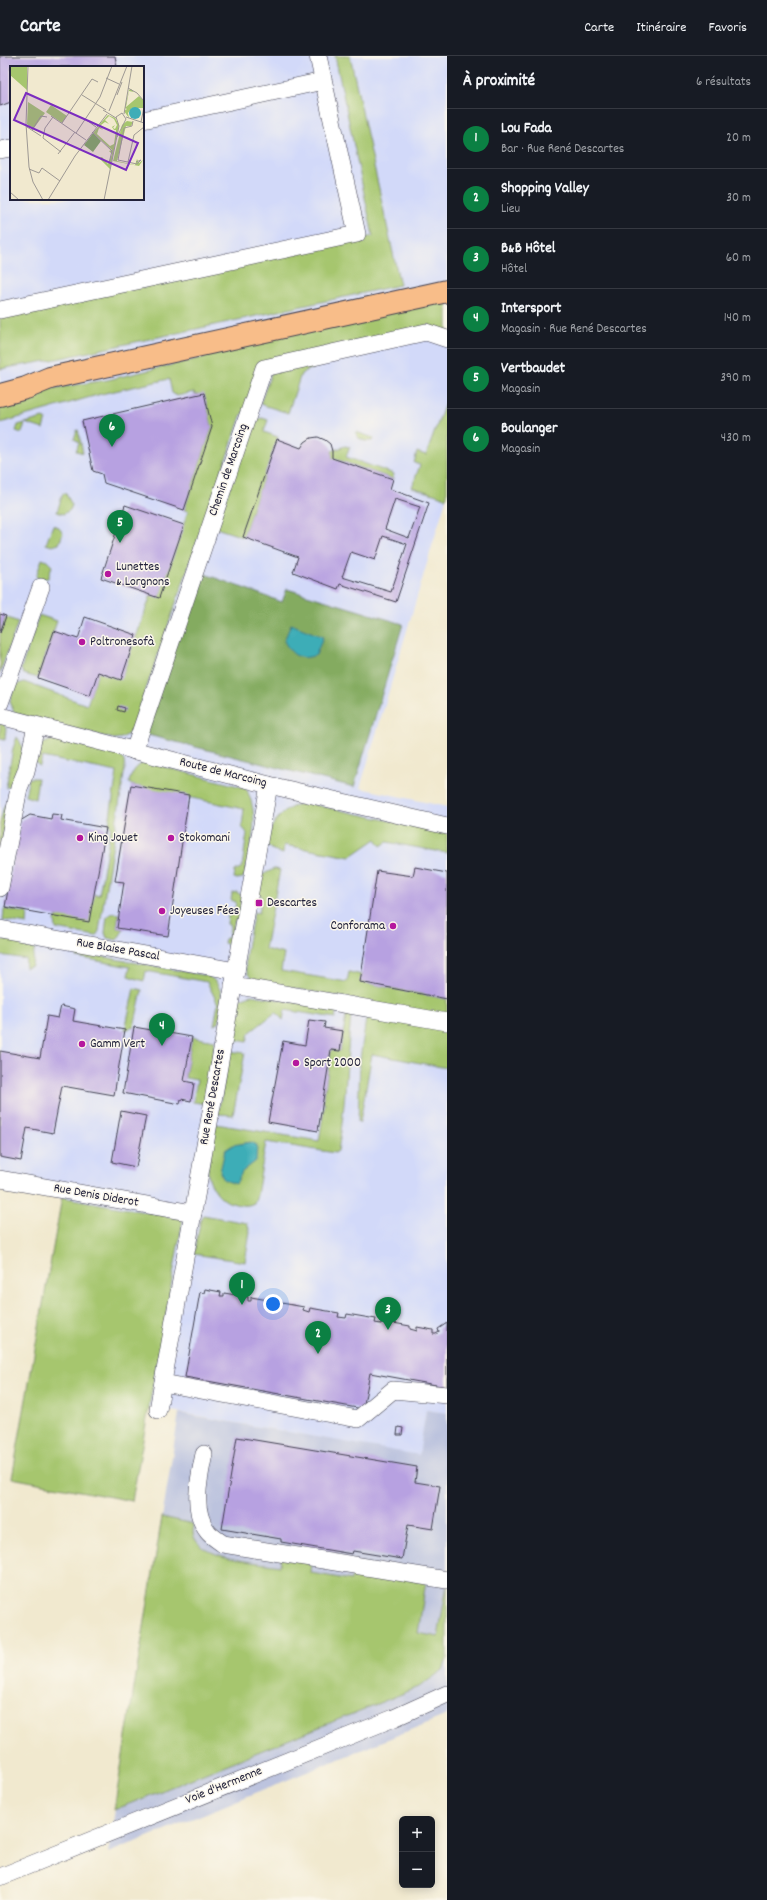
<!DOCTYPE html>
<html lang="fr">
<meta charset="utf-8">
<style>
:root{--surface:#171b24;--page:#20242c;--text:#f1f3f6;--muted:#9ea1a6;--line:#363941;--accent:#0b8043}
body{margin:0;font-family:Dekko,sans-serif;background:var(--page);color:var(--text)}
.controls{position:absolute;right:12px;bottom:12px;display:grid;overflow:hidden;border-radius:6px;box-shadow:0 2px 10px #0003}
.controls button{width:36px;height:36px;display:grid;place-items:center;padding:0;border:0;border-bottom:1px solid var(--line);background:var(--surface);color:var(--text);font:20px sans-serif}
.you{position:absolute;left:273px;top:1248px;width:14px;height:14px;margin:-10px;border:3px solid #fff;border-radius:50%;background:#1a73e8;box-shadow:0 0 0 6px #1a73e833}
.badge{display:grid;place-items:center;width:26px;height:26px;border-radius:50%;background:var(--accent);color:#fff;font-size:13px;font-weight:700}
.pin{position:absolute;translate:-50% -33px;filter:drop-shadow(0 1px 2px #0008)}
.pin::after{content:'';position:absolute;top:21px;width:14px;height:12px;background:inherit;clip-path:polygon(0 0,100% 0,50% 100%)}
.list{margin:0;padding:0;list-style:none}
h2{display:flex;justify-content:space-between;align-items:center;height:52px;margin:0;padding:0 16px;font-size:17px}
h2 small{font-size:13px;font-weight:400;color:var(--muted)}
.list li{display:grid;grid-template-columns:26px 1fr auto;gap:12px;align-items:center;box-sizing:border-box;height:60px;padding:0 16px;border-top:1px solid var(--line)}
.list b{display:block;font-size:15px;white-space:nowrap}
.list p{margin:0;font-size:13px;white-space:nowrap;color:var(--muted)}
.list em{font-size:13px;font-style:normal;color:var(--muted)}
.map{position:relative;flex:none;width:447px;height:1844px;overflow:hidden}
header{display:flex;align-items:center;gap:24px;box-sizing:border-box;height:56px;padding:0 20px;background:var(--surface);border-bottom:1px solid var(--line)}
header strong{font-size:19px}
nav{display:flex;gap:22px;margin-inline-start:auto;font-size:14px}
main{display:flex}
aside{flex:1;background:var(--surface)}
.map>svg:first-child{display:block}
</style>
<header>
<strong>Carte</strong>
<nav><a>Carte</a><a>Itinéraire</a><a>Favoris</a></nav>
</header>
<main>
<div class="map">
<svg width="447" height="1844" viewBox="0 0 447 1844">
<rect width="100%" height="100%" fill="#fbf7ec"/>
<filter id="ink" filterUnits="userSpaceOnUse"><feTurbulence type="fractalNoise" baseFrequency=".025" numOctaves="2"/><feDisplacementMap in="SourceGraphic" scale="8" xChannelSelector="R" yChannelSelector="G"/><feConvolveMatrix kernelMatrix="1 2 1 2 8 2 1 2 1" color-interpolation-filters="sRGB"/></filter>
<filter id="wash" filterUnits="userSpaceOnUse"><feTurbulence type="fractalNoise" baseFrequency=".012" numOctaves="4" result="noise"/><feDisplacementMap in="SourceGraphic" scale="16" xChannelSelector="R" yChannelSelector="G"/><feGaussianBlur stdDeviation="0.9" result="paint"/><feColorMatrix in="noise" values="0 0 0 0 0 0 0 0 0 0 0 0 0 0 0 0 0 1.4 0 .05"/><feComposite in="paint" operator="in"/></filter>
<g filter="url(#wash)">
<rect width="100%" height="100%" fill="#f1e9cf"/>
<path fill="#d2d9f9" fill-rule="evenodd" d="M0,0H447V440L360,732L447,751V1357L426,1354L419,1400L149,1351L183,1163L0,1131ZM11,11H143V143H11Z"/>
<path fill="#bcc3de" d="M426,1354L447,1357V1659L108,1797L179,1357L419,1399Z"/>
<g fill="#a6c66e" stroke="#647454">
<path d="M335,0H350L400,229L52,304L0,313V260L141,229L144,232L147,228L373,180Z"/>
<path d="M447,243V279L276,306L241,360L131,676L122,682L114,683L14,657L10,645L15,629L24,626L87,649L98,616L121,623L151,539L159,541L188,455L184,454L212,371L204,338L195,339L194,336L177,340L172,337L169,323L101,338L0,367V344L36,335L107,324L201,302L240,288Z"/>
<path d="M315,307L313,313L308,314L301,318L288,357L260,348L272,315Z"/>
<path d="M447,342V440L446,442L412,431L420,409L414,407L417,396L426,399Z"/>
<path d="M43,362L46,363L43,373L25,367L22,377L16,375L18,369Z"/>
<path d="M262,362L268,364L264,376L278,381L243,481L216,472L252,364Z"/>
<path d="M77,374H78L83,397L76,395L79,386L74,383Z"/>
<path d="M356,376L374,382L372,385H365L357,381Z"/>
<path d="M345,390L350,391L346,401L394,418L393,423L332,402V395Z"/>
<path d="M63,437L66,438L72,449L70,454L63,458L57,456Z"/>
<path d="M53,469L58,471L63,477L59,488L52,490L46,488Z"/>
<path d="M42,503L47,505L52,510L48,522L41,523L36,521Z"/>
<path d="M39,559L57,565L38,622L24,618L21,613Z"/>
<path d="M6,561L18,566L0,617V578Z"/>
<path d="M0,667L4,668L6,673L5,684L0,683Z"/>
<path d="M17,681C29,695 18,713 14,728L6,732L13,692Z"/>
<path d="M55,683L120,699L124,705L125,712L99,875L96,880L56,873L55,865L57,860L94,838L99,839L111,771L109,767L117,716L42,701L40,710L38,709L34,704L39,689Z"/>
<path d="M145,706L246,732C261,762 251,787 245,818L243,822L237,823L234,822L235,815L242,811L247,777L242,771L244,753L131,729L129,726C132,716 136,710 145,706Z"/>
<path d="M29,722H38L35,743L25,740Z"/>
<path d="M9,747L0,799V768L4,750Z"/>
<path d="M306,747L447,777V797L387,786L381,790L376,783L350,801L284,789L283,798L273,794L266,788C269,767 286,749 306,747Z"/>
<path d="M274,813L280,814L265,893L284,898L281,915L347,926L349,916L362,919L361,926L447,943V960L257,926C254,924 250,922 248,918C241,908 252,869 254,856L259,857L262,840L257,838L260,820Z"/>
<path d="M237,836L242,840L238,864H235L229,891L227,888L224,887L225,883L229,881L230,870L227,868L228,860L234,858L236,846L231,844L232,837Z"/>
<path d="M4,853L28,857L27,868L3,864Z"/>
<path d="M113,857L119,858L117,872L124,873L117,884L107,882L105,877L107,860Z"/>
<path d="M0,883L35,889L32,910L25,912L26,903L0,899Z"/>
<path d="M77,896L208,920C226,929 222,951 219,967L214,969L218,948L207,926L146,915L144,925L128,920L130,911L77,901Z"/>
<path d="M134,932L142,934L134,971L125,974Z"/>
<path d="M251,939L337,953L335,962L285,954L283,964L276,956L249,977L247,986L232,983L238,948L240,943Z"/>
<path d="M347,955L351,960C346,1005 346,1051 338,1095L335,1097L266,1086L257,1139L254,1147C247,1151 240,1149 232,1147C221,1145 209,1129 208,1117C207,1105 214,1081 216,1068L319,1085L325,1047H323L331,994L340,995Z"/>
<path d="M374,960L447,973V1012L372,998L360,1066H358L360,1003L366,963Z"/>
<path d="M192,981L215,985L206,1048L193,1046L197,1024L185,1022Z"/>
<path d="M229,995L245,997L233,1059L218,1058Z"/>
<path d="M62,1141L183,1163L132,1445L12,1422Z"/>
<path d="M203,1159L247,1167L250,1176L245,1206L194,1198L201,1162Z"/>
<path d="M162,1461L194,1468C194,1470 193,1474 193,1477C197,1504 259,1506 280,1510L281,1502L312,1507L311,1517L351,1524L353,1513L426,1525L418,1577L438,1581L447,1529V1603L443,1614L419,1631L114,1754Z"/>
</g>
<path fill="#84ab61" stroke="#53664e" d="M199,516L282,546L287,533L403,568L354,731L144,678Z"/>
<g fill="#3dadb7" stroke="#306879">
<path d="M291,568L323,581L316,599C300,605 292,600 284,585Z"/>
<path d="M251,1086L257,1089L256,1105L242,1116L236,1128L224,1124L220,1116L225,1094L233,1089Z"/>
</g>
<g id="blocks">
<g fill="#b7a1e1" fill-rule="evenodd">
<path d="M0,0H115L117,11H11V46L0,50Z"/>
<path d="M204,337L212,371L184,454L104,427L102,418L93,415L82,365Z"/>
<path d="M318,381L325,384L330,388L332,395V402L393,423L390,433L429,447L396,546L340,528L338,533L293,516L298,501L243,481L277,383L301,392L305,386L311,382ZM395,443L420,451L409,482L385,473ZM383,480L407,488L391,536L342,521L351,496L375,504Z"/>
<path d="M125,449L184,469L159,542L101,522Z"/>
<path d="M0,558L6,560L0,577Z"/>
<path d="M85,561L136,579L121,624L98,616L90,640L38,622L54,575L78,583Z"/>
<path d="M118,650L125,652L124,656L117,654Z"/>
<path d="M131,729L189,739L168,880L117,872L124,826L115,825Z"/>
<path d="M52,758L62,759L61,764L106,772L89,866L5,851L20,765L30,759L51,763Z"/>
<path d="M415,811L447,817V943L360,926L377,815L413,820Z"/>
<path d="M61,950L75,953L73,965L125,974L114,1039L62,1030L53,1077L27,1072L21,1105L0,1101V995L40,1002L47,960L58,962Z"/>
<path d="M309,964L325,966L324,972L343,975L340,995L331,994L318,1075L268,1066L283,985L305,989Z"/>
<path d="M134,971L192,981L184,1025L194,1027L191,1045L181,1043L180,1048L123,1037Z"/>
<path d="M121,1055L146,1060L136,1111L112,1106Z"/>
<path d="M205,1233L221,1236L220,1240H224V1237L248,1241V1245H251V1241L268,1244L267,1248L275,1250L276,1246L304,1251L303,1254L309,1256L310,1252L339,1257L338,1261L346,1262L347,1258L376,1263L375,1267L381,1268L382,1265L410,1270V1273L417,1275V1271L433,1274V1278H436L439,1276L438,1273L447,1267V1331L370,1317L363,1353L185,1321L200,1236L204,1237Z"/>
<path d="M398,1371L403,1372L402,1379H397Z"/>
<path d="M237,1381L417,1411L415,1426L440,1430L433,1473L408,1469L402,1503L353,1495L352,1498L281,1486V1483L222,1473Z"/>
</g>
</g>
</g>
<g filter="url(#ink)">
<use href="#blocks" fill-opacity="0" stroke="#414051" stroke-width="1"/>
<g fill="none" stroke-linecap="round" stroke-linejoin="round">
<defs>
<g id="minor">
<path d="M143,64L323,25"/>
<path d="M0,94L11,92"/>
<path d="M0,254L357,178L318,0"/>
<path d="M0,647L41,531"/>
<path d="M0,660L269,729L447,770"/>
<path d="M134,695L264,312L426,276L447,283"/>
<path d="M0,832L19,732L26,715L36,670"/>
<path d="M0,873L236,915"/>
<path d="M233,929L447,966"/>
<path d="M0,1123L193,1157"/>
<path d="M163,1327L358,1363L393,1334L447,1339"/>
<path d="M158,1354L269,729"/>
<path d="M204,1398C199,1422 191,1455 208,1476C212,1481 218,1484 223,1488L447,1524"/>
<path d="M0,1821L394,1662L447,1638"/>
</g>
<path id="major" d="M0,339L26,332L50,322L447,235"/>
</defs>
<use href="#minor" stroke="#414051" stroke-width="18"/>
<use href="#major" stroke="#414051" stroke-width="24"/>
<use href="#minor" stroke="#fff" stroke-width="17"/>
<use href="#major" stroke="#f8bd89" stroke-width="22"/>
</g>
</g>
<g fill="#b5179e" stroke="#fbf7ec" stroke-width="1.5">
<circle cx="108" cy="518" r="4"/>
<circle cx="82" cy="586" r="4"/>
<circle cx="80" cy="782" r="4"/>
<circle cx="171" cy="782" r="4"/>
<rect x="255" y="843" width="8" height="8" rx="2"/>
<circle cx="162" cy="855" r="4"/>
<circle cx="393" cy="870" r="4"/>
<circle cx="82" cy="988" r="4"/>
<circle cx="296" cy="1007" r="4"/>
</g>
<g text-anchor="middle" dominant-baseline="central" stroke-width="3" stroke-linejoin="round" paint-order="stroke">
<g font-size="13" fill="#22223b" stroke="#fbf7ec">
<text transform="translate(229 414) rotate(-71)">Chemin de Marcoing</text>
<text transform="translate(223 717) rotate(14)">Route de Marcoing</text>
<text transform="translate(118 894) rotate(10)">Rue Blaise Pascal</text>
<text transform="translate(213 1041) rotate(-80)">Rue René Descartes</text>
<text transform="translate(96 1140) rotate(10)">Rue Denis Diderot</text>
<text transform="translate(224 1730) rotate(-22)">Voie d'Hermenne</text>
</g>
<g font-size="13" fill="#22223b" stroke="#fbf7ec" text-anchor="start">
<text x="116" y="511">Lunettes<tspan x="116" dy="15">&amp; Lorgnons</tspan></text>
<text x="90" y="586">Poltronesofà</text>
<text x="88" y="782">King Jouet</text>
<text x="179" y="782">Stokomani</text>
<text x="267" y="847">Descartes</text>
<text x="170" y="855">Joyeuses Fées</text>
<text x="385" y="870" text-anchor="end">Conforama</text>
<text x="90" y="988">Gamm Vert</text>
<text x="304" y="1007">Sport 2000</text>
</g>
</g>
<g transform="translate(10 10)">
<rect width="134" height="134" fill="#f1e9cf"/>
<path d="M0,0H17V24L0,9ZM121,23L124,26L119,25L116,41L129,30L126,27L134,35V39L133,42H122L118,47L119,52L114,45L117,43L115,42L119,24ZM18,36L35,47L24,62L20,60L22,63L17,58ZM41,39L57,50L52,57L36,46ZM98,49L105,52L109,59L100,103L89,92L92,91L98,98L102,88L99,85L102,84L83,67L89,60L93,64L89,62L87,68L100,80L104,78L106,64H104L102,61L105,59L103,62L105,63L107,59L104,53L99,50L95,54L99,58L95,56L91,59L93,63L89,59ZM117,55L123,56L121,60H116L107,95L125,99L127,93L129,97L133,94L129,100L103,95L112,59Z" fill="#a6c66e"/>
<path d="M83,67L91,75L83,86L74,79Z" fill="#84ab61"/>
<path d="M119 47a6 6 0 1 1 12 0a6 6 0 1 1-12 0Z" fill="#3dadb7"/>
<path fill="none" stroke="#9e9994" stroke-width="1" d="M18,0L16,58L19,101L23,116L33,134M96,12L109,18M118,22L127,27L134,35M72,29L96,44M107,29L112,16M93,44L106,52M99,45L117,0M114,48L122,0M41,50L76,74M43,51L35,62L33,72L51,86M116,51L134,57M75,53L86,61M123,55L122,60L114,62L108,94L127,98L131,94L126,96M131,56L134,41M52,57L82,13L88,16M17,61L31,70M22,64L31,50L37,51M82,66L102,85L99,97M66,67L90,31L102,0M48,88L65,66M118,96L124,69L134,61M19,103L29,107L32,102L50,115M0,126L9,134M38,134L65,90L97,48M94,134L109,60L106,51L112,47L116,53L107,71"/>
<path fill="#7b2cbf" fill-opacity="0.15" stroke="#7b2cbf" stroke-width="2" d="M16,27L128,77L116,104L4,54Z"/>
<rect width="134" height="134" fill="none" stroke="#22223b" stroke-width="2"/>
</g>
</svg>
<div class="controls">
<button>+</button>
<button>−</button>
</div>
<div class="you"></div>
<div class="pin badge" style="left:242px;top:1249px">1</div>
<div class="pin badge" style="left:318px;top:1298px">2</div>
<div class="pin badge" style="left:388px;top:1274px">3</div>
<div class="pin badge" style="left:162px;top:990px">4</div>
<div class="pin badge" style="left:120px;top:487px">5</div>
<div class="pin badge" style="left:112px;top:391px">6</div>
</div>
<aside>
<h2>À proximité<small>6 résultats</small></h2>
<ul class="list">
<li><span class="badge">1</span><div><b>Lou Fada</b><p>Bar · Rue René Descartes</p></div><em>20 m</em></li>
<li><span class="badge">2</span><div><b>Shopping Valley</b><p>Lieu</p></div><em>30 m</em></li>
<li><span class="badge">3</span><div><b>B&amp;B Hôtel</b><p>Hôtel</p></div><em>60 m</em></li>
<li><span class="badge">4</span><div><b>Intersport</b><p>Magasin · Rue René Descartes</p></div><em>140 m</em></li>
<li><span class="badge">5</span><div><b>Vertbaudet</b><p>Magasin</p></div><em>390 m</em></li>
<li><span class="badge">6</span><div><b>Boulanger</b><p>Magasin</p></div><em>430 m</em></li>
</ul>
</aside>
</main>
